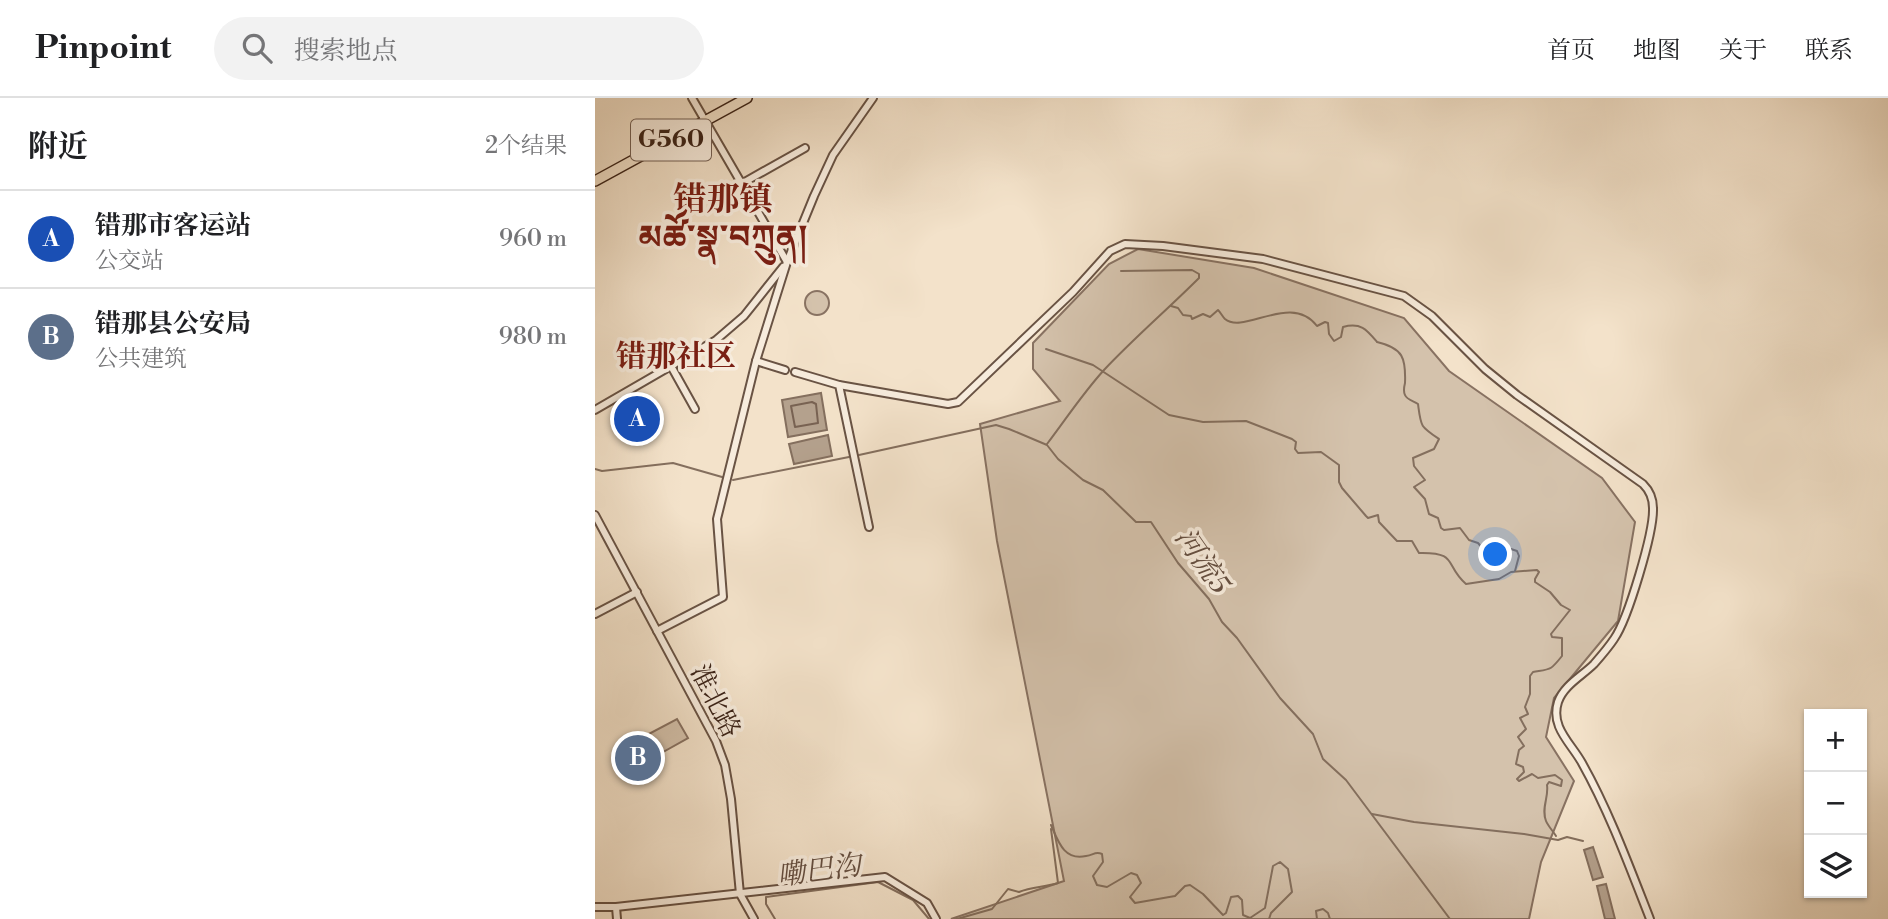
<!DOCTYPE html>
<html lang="zh">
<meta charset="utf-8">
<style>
:root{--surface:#fff;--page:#f2f2f2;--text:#202124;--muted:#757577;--line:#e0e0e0;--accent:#0b8043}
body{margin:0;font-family:"Libre Bodoni","Noto Serif SC","Noto Serif Tibetan",serif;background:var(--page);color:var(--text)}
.controls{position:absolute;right:21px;bottom:21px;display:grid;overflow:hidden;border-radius:0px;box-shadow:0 2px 5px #0004}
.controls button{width:63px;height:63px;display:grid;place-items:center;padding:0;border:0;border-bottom:2px solid var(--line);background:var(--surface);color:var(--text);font:35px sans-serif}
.you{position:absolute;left:901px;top:457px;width:24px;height:24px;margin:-18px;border:5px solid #fff;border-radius:50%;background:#1a73e8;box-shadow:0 0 0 10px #1a73e833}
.badge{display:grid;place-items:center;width:46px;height:46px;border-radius:50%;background:var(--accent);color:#fff;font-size:23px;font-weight:700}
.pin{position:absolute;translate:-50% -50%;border:4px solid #fff;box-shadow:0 2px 7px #0006}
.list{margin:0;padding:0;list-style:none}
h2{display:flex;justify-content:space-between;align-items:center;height:91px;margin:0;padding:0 28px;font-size:30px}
h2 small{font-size:23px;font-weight:400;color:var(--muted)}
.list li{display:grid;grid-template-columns:46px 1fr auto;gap:21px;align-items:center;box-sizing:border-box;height:98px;padding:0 28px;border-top:2px solid var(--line)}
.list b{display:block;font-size:26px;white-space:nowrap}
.list p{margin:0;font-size:23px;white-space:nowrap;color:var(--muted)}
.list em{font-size:23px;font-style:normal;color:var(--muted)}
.icon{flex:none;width:38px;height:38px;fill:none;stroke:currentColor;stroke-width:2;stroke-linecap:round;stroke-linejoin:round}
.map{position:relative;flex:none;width:1293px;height:821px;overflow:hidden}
header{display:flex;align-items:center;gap:42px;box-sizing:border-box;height:98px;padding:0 35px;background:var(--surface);border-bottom:2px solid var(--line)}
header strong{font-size:33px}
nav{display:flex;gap:38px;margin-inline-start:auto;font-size:24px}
.search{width:490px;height:63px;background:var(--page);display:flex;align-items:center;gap:18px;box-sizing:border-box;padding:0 24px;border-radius:38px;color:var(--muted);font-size:26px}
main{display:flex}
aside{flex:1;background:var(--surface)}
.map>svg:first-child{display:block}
</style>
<header>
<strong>Pinpoint</strong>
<div class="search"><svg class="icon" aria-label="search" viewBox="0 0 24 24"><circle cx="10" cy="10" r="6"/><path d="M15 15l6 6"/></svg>搜索地点</div>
<nav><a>首页</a><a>地图</a><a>关于</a><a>联系</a></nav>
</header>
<main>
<aside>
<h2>附近<small>2个结果</small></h2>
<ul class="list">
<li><span class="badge" style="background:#1a4fb4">A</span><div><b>错那市客运站</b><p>公交站</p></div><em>960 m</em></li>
<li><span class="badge" style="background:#5c6f8a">B</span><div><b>错那县公安局</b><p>公共建筑</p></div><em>980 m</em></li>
</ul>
</aside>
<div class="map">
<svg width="1293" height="821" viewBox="0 0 1293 821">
<rect width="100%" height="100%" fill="#f3e2ca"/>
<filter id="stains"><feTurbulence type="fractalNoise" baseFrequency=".00286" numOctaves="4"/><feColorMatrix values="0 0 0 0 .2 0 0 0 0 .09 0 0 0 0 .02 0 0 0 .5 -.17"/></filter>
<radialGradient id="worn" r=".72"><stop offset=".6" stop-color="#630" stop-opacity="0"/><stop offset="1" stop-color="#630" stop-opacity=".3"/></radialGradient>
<g fill="#d4c2ac" stroke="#887262" stroke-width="2">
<path d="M543,151L659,170L809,220L854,273L1007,380L1040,424L1023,523L959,600L951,639L979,683L946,764L934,821H356L469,783L402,443L385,326L465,303L438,271V245L514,166Z"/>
<circle cx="222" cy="205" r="12"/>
<path d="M82,621L93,640L61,658L50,638Z"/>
</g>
<g fill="#b4a18d" stroke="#846f5e" stroke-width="2">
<path d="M226,295L232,332L193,339L187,302Z"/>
<path d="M233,337L237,358L199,366L194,346Z"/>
<path d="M998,749L1008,779L998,782L989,752Z"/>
<path d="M1011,786L1020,821H1010L1002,788Z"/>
</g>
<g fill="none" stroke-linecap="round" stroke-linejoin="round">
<path stroke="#786252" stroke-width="2" d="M217,304L221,306L223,325L200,329L196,308Z"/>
<g stroke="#846f5e" stroke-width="2">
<path d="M576,208L583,210L588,217L596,218L597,221L608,216L615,219L623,212C626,215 627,218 630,221C649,237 696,194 722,228L730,224L733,225L734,236L739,243L746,239L748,229C766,224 772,232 782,244C808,250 811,260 810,285C809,289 808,293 810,297C812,302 819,303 823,306C826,329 825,328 844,341L839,351L818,360L819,368L830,382L819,389L830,401L834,416L843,420L846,430L849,432L865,430L874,442L883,445L889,452L901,449L906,458L911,457L916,451L922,453L924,458L920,473"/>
<path d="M451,251L498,267L574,317L608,324L651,323L697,341L701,344L700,351L703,355L726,354L744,367V384L747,390L771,418L773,420L783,417L784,424L802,443H817L824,455C864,454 849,467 871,486L904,481L916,474L942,472L944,474L940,481V484L955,494L966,507L975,512L956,536L957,539L967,540V558C955,573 956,571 938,574L935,578V596L930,609L933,616L925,620L931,631L923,639L929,648L924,652L921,666L928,669L929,674L922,681L924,683L937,676L943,680L960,677L967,682L966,688L954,684L952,687C954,699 946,710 951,723C953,728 958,733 961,738"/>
<path d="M452,346C471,321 488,295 509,272C539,240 573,211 604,180V176L597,172L526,173"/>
<path d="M264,357L401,327L414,331L452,347L463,361L488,382L508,392L541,424H556L583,465L614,501L627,524L642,540L685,600L718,636L728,661L751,682L855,821"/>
<path d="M0,371L7,373L78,365L127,379"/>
<path d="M138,382L254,359"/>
<path d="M777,716L819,724L929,736L963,742L972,739L988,743"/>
<path d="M456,727C463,743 469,763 491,758C499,757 500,753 507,756L508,764L498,778L502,787L512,789L536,775L542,777L546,785L535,799L540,805L580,798L590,788L595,787L608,796L628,817L631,815L636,799L643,798L647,802L648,817L655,820L670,810L678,768L685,764L693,771L697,794L676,815L674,821"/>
<path d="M180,821L171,806V799L283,784L318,802L334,821"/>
<path d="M362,821L397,811L413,791L424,794C436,789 450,789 463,785L456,731"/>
<path d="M722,821L721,813L728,811L733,815L735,821"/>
</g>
<defs>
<g id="minor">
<path d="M97,0L192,164"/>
<path d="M146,86L210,50"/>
<path d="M161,263L190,272"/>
<path d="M76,268L100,311"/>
<path d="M200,274L244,287L274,429"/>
<path d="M244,287L353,306L363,304L478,194L515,153L530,146L568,148L668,161L809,198L837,218L890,271L922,297L1048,386C1055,393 1058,400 1058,410C1059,434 1033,521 1019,541C1013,550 1006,558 999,566C987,578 969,587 963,604C955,629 976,645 987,665C1014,713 1035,770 1055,821"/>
<path d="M0,312L121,242L149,218L188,169"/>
<path d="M0,417L121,643L130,667L136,701L145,796L159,821"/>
<path d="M0,516L42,494"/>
<path d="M62,533L128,499L122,421L161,263L192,164L219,98L238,57L278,0"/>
<path d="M0,809H21L290,779L332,805L341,821"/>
<path d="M21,809L22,821"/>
</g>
<path id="highway" d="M0,83L152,0"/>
</defs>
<use href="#minor" stroke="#695344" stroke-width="10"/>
<use href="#highway" stroke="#3b2318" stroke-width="12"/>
<use href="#minor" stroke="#f7ecdd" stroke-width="6"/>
<use href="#highway" stroke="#f3e2ca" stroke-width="9"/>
</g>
<g text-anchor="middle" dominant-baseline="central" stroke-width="7" stroke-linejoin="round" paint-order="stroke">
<rect fill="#f7ecdd" stroke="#735f53" stroke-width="2" x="36" y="21.5" width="80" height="41" rx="5"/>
<g font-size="24" font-weight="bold" fill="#3b2318">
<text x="76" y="42">G560</text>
</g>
<g font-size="26" fill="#3b2318" stroke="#f7ecdd">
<text transform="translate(120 603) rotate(63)">淮北路</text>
</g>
<g font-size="28" font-style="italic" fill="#654f41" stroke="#f7ecdd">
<text transform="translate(607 463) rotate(55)">河流5</text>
<text transform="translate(224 773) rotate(-8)">嘞巴沟</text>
</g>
<g font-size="30" font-weight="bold" fill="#7a1f14" stroke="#f7ecdd">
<text x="81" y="259">错那社区</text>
</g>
<g font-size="33" font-weight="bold" fill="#7a1f14" stroke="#f7ecdd">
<text x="128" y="102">错那镇<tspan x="128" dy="38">མཚོ་སྣ་བཀྲུན།</tspan></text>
</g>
</g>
<rect width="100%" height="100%" filter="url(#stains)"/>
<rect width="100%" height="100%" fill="url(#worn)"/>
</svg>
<div class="controls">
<button>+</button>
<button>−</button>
<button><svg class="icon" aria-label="layers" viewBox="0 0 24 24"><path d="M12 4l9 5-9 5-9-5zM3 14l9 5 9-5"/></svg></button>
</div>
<div class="you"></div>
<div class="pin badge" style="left:42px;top:321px;background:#1a4fb4">A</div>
<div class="pin badge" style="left:43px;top:660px;background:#5c6f8a">B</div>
</div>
</main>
